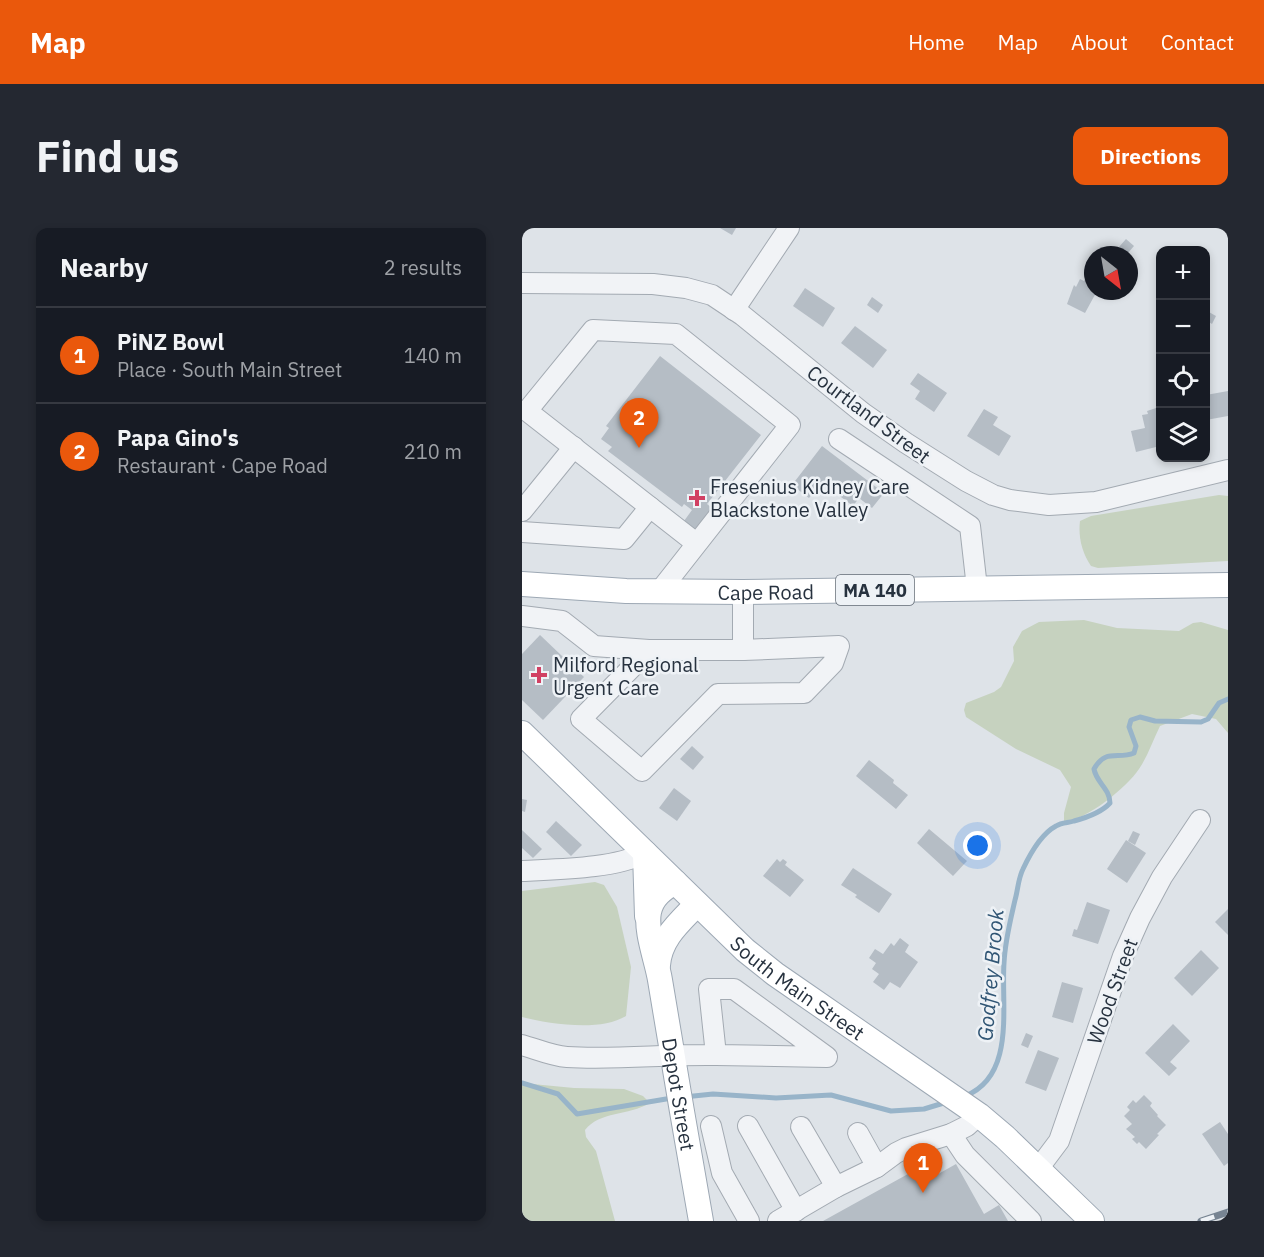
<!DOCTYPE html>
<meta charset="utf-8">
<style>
:root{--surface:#171b24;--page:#242831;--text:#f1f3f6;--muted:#9ea1a6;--line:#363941;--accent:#ea580c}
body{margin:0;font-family:"IBM Plex Sans",sans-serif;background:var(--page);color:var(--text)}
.controls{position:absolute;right:18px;top:18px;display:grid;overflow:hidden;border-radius:12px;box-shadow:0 3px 9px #0003}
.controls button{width:54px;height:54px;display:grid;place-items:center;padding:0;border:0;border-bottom:2px solid var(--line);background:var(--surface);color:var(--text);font:30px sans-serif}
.compass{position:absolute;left:562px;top:18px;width:54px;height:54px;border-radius:50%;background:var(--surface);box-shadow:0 3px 9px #0003;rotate:149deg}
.you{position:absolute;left:456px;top:618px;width:21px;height:21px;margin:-15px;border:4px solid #fff;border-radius:50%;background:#1a73e8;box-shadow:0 0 0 9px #1a73e833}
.badge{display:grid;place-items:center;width:39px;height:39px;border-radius:50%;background:var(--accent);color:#fff;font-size:20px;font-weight:700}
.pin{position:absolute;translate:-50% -50px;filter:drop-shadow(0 2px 3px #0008)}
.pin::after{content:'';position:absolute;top:32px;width:21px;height:18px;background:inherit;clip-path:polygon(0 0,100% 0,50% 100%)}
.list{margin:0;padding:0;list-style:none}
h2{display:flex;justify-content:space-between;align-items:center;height:78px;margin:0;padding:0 24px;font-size:26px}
h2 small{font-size:20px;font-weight:400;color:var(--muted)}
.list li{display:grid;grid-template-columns:39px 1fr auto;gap:18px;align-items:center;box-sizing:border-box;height:96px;padding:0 24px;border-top:2px solid var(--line)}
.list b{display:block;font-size:22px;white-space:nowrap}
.list p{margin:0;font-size:20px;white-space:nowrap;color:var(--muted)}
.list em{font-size:20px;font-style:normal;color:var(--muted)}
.icon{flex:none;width:33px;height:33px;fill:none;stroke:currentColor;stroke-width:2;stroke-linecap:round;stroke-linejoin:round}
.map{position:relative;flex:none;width:706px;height:993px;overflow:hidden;border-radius:12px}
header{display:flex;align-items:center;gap:36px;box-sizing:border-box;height:84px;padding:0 30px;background:var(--accent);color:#fff}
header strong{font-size:28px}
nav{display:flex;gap:33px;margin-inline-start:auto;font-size:21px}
.intro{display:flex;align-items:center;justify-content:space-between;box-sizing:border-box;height:144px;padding:0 36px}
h1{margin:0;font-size:42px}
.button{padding:15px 27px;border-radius:12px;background:var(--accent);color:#fff;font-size:21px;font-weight:700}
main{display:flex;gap:36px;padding:0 36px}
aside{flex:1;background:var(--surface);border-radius:12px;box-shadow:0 3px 9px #0003}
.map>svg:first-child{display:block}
</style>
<header>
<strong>Map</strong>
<nav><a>Home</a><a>Map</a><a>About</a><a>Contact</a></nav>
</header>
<div class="intro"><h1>Find us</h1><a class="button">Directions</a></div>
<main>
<aside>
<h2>Nearby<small>2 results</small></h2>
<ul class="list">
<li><span class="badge">1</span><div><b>PiNZ Bowl</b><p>Place · South Main Street</p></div><em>140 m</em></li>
<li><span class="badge">2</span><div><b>Papa Gino's</b><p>Restaurant · Cape Road</p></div><em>210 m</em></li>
</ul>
</aside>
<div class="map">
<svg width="706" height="993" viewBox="0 0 706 993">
<rect width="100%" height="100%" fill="#dee3e8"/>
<g fill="#c6d2bf">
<path d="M697,267L706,268V333L576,340L569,338C560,325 556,309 558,293L569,288Z"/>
<path d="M562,392L595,400L657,403L671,395L679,394L706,402V505L694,491L670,486L638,498C631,512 626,528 617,541C605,559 564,593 542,593V585L549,559L538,542L494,521L444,489L442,482L444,475L472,464L479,459L492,433L491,419L500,403L517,394Z"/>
<path d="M73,654L82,657L95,679L109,739L104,788C78,804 28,796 0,789V663Z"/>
<path d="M0,855L52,860L102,861L121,868L128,875C106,888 78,883 63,902L64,909L74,923L93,993H0Z"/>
</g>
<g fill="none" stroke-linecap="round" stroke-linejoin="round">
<g stroke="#98b4c9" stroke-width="5">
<path d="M0,855L36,866L55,886L150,870"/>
<path d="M443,868C494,848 479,778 482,735C483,713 488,694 493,672C496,662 496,651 501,641C508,626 519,606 534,598C540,594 546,595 552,593C563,590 580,584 588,575C588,561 574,554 572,541C584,520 596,532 612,525L614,518L607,499L609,492L618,489L633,493L679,494L686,491L697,475L706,471"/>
<path d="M162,869L191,866L254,870L309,867L369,883L402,881L425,874"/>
</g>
</g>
<g fill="#b5bdc5">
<path d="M198,0H214L210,7Z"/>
<path d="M604,11L612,18L605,26L597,19Z"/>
<path d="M567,42L571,44V63H575L563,85L545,76L552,57L554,59L558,51L562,53Z"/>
<path d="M283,60L313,80L301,99L271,78Z"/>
<path d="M350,69L361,77L356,85L345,77Z"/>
<path d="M685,83L694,88L690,96L684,92Z"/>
<path d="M333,98L365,122L351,140L319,115Z"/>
<path d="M138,128L239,207L185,276L191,281L174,303L162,293L170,282L162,276L160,279L86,223L90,219L79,211L87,200L84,198Z"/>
<path d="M396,145L425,165L412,184L393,171L398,163L388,156Z"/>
<path d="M706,163V188L684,192V167Z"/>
<path d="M634,180L638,197V218L614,224L609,203L623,200L620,187L626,186L625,183Z"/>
<path d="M462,181L476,189L471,197L489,208L477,228L445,208Z"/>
<path d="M300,218L362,265L350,280L337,270L331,278L299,254L287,270L270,257Z"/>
<path d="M18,407L62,449L21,492L0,472V426Z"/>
<path d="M170,518L182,529L171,542L158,531Z"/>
<path d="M347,532L372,552L371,555L386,567L374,581L334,548Z"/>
<path d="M152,560L169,573L155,593L137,580Z"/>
<path d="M0,571L5,572L3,584L0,583Z"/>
<path d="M34,593L60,617L49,628L24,604Z"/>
<path d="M407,601L445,633L431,648L395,615Z"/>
<path d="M0,602L20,621L11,630L0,620Z"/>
<path d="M611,603L618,606L613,617L606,613Z"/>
<path d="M604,612L624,625L605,655L585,641Z"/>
<path d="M255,631L258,634L261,631L265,634L263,637L282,652L268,669L241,648Z"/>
<path d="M331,640L370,666L357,685L333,669L335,667L319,657Z"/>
<path d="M565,674L588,682L576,716L550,708L552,701L555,702Z"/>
<path d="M706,681V707L693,694Z"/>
<path d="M378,710L387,717L383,724L396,734L378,760L368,754L362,762L351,754L357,746L350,741L354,735L347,730L353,721L361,726L369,715L372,718Z"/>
<path d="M679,722L697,740L670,768L652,750Z"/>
<path d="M540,754L561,760L551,795L530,789Z"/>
<path d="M651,796L668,813L648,834L655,840L647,848L623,825Z"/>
<path d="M504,805L511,808L506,820L499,817Z"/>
<path d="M516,822L537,830L524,863L503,855Z"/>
<path d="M622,867L630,875L628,878L636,887L635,888L644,897L635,906L637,907L624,921L617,914L615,916L610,911L613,909L604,901L610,896L602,888L608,882L605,879L611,872L614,875Z"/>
<path d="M698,894L706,906V935L702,938L680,906Z"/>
<path d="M434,936L462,986L477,977L486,993H301L395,941L402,954Z"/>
</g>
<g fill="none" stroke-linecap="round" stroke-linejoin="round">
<defs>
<g id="minor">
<path d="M0,55L131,56L164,60L190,67L220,87L341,185L384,215L444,253L471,267L488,272L527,277L574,274L706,242"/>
<path d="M212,82L267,0"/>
<path d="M317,211L448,298L455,360"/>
<path d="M0,283L52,219"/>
<path d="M0,304L102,311L128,279"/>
<path d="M137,364L268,197L154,106L71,102L5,183L174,315"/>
<path d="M221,364V422"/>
<path d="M0,388L40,393L72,418L127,422H221L317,418L311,435L282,465L196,466L120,543L59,491L127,422"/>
<path d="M0,643C36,641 91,641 123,625"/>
<path d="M0,817C14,821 30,828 45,829C94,832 144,826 194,827L187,761H212L305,829L194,827"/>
<path d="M189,898L200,945L227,993"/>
<path d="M226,898L274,983"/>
<path d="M279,899L314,959"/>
<path d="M336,905L355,939"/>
<path d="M429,906L443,927L509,993"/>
<path d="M516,941L537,913L601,728L618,690L640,649L678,592"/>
<path d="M256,993L314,959L355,939L374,925L384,920L429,906L445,898L457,887"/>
</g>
<g id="major">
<path id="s1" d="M0,356L104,363L221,364L706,357"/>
<path id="s2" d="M0,505L223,722L253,746L457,887L483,909L570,993"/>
<path d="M123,625L125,688"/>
<path id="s3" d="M153,654C141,661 130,669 127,684C123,703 135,733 138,752C151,832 165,913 179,993"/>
<path d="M136,737C138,710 158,694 175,676"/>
</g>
</defs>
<use href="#minor" stroke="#a3aab2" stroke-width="22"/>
<use href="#major" stroke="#9da8b4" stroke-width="26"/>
<use href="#minor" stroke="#f1f3f6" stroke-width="20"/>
<use href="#major" stroke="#fff" stroke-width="24"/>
<defs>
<path id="rail" d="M679,993L706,984"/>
</defs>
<use href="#rail" stroke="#778492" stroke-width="7"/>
<use href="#rail" stroke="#eef2f6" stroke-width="4.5" stroke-dasharray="14" stroke-linecap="butt"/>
</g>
<g fill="#d14063" stroke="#eef2f6" stroke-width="2">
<path d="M172 261h6v6h6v6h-6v6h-6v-6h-6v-6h6z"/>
<path d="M14 438h6v6h6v6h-6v6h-6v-6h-6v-6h6z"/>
</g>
<g text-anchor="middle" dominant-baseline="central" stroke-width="5" stroke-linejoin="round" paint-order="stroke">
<rect fill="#eef2f6" stroke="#636c76" stroke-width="1.5" x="314" y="347" width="78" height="30" rx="4.5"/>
<g font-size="18" font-weight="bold" fill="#27323f">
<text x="353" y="362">MA 140</text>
</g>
<g font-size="20" fill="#27323f" stroke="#eef2f6">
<text transform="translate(347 186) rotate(37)">Courtland Street</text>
<text stroke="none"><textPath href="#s1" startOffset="244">Cape Road</textPath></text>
<text stroke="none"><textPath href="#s2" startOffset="376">South Main Street</textPath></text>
<text transform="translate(590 763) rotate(-70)">Wood Street</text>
<text stroke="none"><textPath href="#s3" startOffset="226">Depot Street</textPath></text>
</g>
<g font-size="20" fill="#27323f" stroke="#eef2f6" text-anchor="start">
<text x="188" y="258">Fresenius Kidney Care<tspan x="188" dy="23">Blackstone Valley</tspan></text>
<text x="31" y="436">Milford Regional<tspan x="31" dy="23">Urgent Care</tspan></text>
</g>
<g font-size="21" font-style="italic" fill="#305574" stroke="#eef2f6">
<text transform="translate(468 747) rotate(-85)">Godfrey Brook</text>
</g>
</g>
</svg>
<div class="controls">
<button>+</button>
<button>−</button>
<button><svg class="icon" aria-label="locate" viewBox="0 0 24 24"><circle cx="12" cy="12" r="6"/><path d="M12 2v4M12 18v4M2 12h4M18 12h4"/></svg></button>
<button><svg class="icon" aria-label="layers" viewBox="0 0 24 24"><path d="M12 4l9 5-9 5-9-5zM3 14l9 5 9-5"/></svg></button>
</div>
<svg class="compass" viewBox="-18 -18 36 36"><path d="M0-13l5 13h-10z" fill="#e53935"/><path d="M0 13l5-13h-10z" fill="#9ea1a6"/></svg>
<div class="you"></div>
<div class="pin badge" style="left:401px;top:965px">1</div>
<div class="pin badge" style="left:117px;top:220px">2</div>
</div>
</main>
